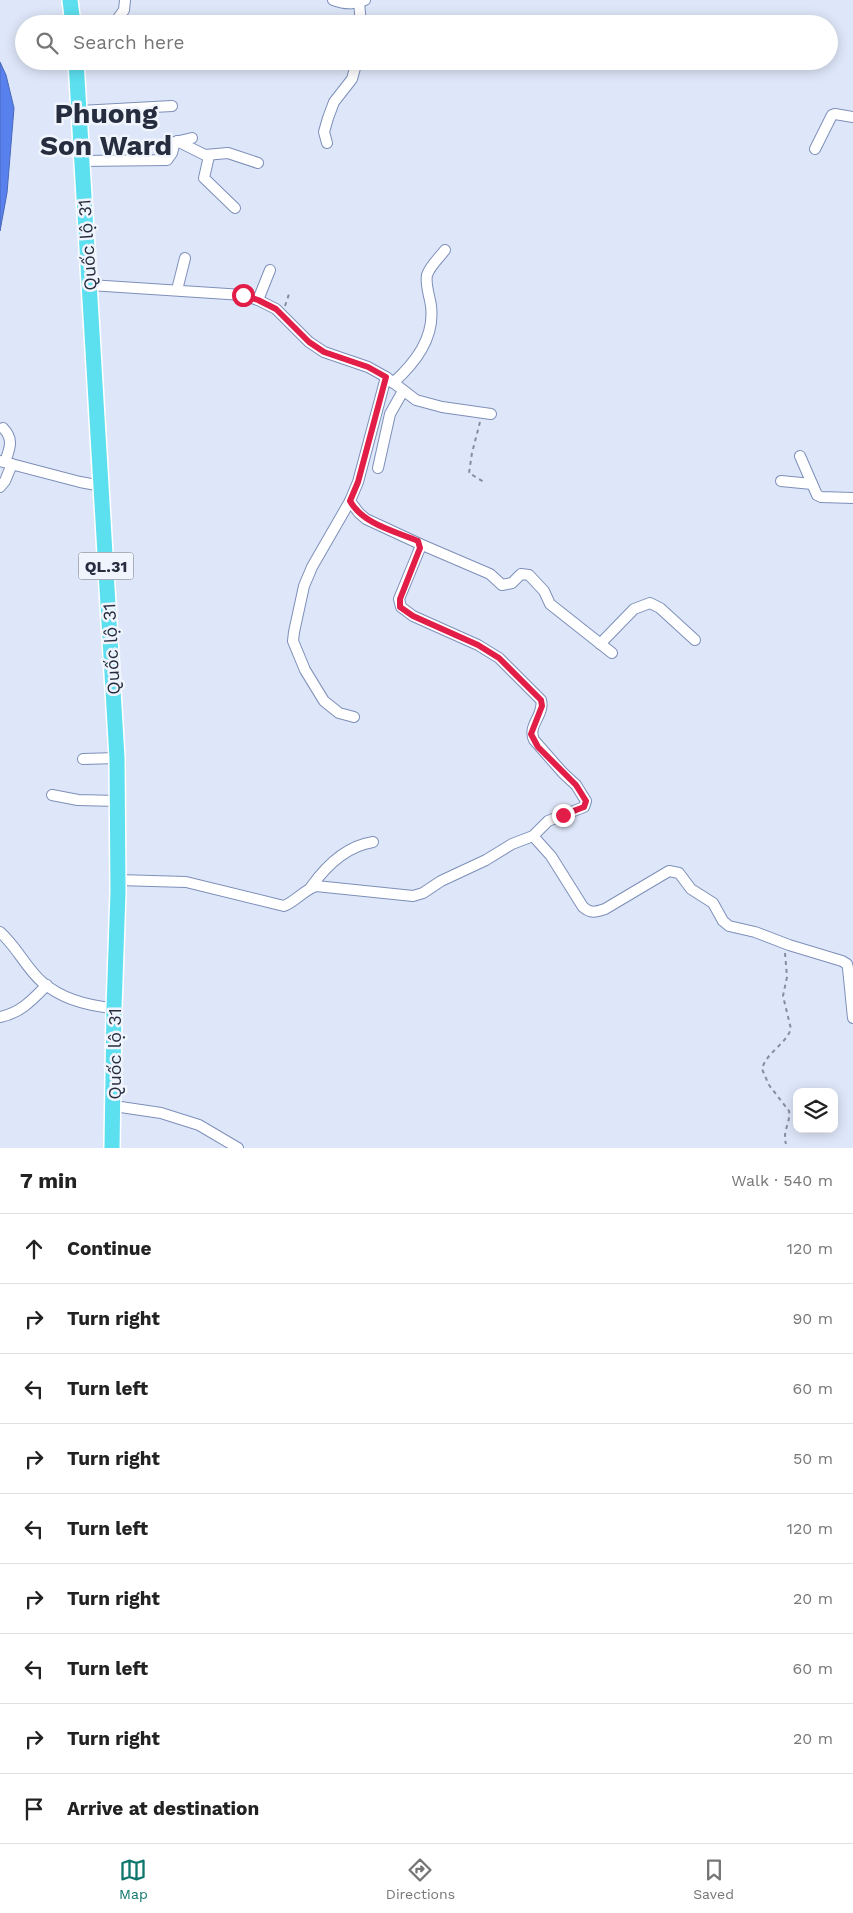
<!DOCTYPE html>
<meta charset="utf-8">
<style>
:root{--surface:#fff;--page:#f6f6f6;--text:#222;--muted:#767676;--line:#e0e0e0;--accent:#0f766e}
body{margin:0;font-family:"Work Sans",sans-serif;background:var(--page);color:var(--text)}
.controls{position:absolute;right:15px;bottom:15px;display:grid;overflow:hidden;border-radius:10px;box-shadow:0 2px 12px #0003}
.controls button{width:45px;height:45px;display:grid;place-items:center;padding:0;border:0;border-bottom:1px solid var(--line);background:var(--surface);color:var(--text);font:25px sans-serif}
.stop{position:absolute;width:15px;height:15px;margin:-11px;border:4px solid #e11d48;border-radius:50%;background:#fff}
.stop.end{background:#e11d48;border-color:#fff;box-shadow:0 1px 5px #0008}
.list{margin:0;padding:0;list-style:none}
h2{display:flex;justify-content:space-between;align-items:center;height:65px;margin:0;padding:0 20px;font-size:21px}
h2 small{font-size:16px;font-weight:400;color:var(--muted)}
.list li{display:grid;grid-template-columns:32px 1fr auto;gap:15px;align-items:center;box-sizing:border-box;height:70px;padding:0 20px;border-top:1px solid var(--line)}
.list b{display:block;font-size:19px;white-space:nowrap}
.list em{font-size:16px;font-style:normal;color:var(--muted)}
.icon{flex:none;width:28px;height:28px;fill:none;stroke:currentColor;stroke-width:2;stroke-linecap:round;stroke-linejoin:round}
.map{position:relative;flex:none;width:853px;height:1148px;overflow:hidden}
.search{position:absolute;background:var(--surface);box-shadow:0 2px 12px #0003;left:15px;right:15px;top:15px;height:55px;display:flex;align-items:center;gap:12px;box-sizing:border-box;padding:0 18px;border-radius:28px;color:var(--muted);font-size:19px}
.sheet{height:695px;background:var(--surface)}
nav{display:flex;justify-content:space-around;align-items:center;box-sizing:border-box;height:70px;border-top:1px solid var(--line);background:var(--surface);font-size:14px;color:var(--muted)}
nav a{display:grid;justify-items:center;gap:2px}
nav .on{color:var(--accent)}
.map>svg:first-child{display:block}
</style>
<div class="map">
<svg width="853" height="1148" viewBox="0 0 853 1148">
<rect width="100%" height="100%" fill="#dee7f9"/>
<path fill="#5981ee" stroke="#4968b9" d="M0,62L6,75L14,108L7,193L0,231Z"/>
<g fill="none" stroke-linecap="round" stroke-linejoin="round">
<defs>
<g id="minor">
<path d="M333,0C345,4 353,5 365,0"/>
<path d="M359,2L361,24"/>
<path d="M114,24L124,10L125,0"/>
<path d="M80,111L172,106"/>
<path d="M177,141L205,155L228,153L258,163"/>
<path d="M327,143L324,132L328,118L334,102L352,79L357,61"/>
<path d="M815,149L832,115L835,114L853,117"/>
<path d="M209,156L204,178L235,208"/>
<path d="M81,161L167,160L172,153L175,142L192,138"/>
<path d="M90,285L243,295L258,300L276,309L309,342L324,352L368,367L386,377L416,400L442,407L491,414"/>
<path d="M177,290L185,258"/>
<path d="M258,300L270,270"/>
<path d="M386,377L358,482L350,501L359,513L366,519L420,544V548L399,599L401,607L413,616L478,645L499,658L541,700C545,715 527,725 534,740L563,773L576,785L586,801L584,807L548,821L533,836"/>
<path d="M393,383C415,363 435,338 431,306C430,297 425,285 427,275C430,266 439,258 445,250"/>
<path d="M3,428C14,439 10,448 5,462"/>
<path d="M800,456L817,495L821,497L853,498"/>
<path d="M0,461L80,482L102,486"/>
<path d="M378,468L390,414L403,391"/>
<path d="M781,481L812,484"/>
<path d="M0,487L5,481L12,464"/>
<path d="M350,501L312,567L304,586L294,632L293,641L305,670L324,701L339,713L354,717"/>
<path d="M420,544L490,574L502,585L512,583L521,574L529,575L544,591L550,604L612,653"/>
<path d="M600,644L634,609L650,603L660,608L695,640"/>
<path d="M83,759L117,758"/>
<path d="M52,795L78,800L118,801"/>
<path d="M118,880L186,882L284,906C296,901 304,890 316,886L413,896L423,893L441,881L486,860L512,844L533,836L551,856L583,907C591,914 596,912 605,909L669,871L679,873L691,889L713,903L723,921L729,926L755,932L789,945L842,961L847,964L848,968L853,1018"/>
<path d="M311,887C326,866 346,846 373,842"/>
<path d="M0,932C17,947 26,968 42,982C63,1000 88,1006 114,1008"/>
<path d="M0,1017C21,1013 33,999 47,985"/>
<path d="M114,1106L161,1113L199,1125L238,1148"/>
</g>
<g id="highway">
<path d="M70,0L73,24"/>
<path d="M76,61L117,758L118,892L114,1008L112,1148"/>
</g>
</defs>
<use href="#minor" stroke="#7d8fb9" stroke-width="12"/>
<use href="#highway" stroke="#fff" stroke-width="18"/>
<g stroke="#858e9f" stroke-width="2" stroke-dasharray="4 4" stroke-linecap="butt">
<path d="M285,306L290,291"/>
<path d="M480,422L472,453L469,473L484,482"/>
<path d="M785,953L787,977L783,996L791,1029C785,1045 766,1053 762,1069L769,1085L789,1111C791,1122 782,1131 786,1144"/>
</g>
<use href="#minor" stroke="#fff" stroke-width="10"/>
<use href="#highway" stroke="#5cdfef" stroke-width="15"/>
</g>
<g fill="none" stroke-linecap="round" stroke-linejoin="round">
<path stroke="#e11d48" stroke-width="6" d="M243,295L258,300L276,309L309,342L324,352L368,367L386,377L358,482L350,501C363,524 394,531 418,541L420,548L400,599V607L413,616L478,645L499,658L541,700L542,706L531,734L538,747L576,785L586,801L584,807L563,815"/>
</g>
<g text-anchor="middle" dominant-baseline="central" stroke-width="5" stroke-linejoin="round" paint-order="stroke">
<rect fill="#f0f4fd" stroke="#626977" stroke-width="1" x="78.5" y="552.5" width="55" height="27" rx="4"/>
<g font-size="16" font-weight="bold" fill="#252d3e">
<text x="106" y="566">QL.31</text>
</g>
<g font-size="18" fill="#252d3e" stroke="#f0f4fd">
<text transform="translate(87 245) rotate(-94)">Quốc lộ 31</text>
<text transform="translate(111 649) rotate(-93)">Quốc lộ 31</text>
<text transform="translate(114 1054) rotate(-90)">Quốc lộ 31</text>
</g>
<g font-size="28" font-weight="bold" fill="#252d3e" stroke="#f0f4fd">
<text x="106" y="113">Phuong<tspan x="106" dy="32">Son Ward</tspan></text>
</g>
</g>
</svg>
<div class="controls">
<button><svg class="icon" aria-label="layers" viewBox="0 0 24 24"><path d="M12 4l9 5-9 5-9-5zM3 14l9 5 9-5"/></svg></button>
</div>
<div class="stop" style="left:243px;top:295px"></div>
<div class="stop end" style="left:563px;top:815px"></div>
<div class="search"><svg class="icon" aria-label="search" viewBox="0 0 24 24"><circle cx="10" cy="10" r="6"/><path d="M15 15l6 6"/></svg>Search here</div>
</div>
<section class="sheet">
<h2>7 min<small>Walk · 540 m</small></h2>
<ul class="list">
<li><svg class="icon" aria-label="ahead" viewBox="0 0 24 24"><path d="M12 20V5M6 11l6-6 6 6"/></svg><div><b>Continue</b></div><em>120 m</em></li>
<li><svg class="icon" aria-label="right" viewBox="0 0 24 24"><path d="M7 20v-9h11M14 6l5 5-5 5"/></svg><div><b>Turn right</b></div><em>90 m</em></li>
<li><svg class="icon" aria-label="left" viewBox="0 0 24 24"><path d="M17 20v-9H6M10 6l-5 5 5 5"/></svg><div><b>Turn left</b></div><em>60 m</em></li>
<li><svg class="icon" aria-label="right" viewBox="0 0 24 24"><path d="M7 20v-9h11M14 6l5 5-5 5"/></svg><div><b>Turn right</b></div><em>50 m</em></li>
<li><svg class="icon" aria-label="left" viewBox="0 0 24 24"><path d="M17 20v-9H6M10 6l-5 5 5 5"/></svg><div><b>Turn left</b></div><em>120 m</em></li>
<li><svg class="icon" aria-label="right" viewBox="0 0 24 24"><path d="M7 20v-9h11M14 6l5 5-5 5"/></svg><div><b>Turn right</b></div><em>20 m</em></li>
<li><svg class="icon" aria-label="left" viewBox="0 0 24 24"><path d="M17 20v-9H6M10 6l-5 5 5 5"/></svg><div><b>Turn left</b></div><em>60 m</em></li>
<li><svg class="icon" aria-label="right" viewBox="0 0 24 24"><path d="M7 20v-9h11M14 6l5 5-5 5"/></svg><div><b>Turn right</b></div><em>20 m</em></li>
<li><svg class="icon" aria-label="arrive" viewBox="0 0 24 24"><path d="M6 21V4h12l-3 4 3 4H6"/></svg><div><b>Arrive at destination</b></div></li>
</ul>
</section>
<nav>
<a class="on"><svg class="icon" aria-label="map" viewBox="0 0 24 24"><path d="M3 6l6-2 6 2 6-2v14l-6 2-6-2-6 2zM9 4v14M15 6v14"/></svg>Map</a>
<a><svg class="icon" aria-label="directions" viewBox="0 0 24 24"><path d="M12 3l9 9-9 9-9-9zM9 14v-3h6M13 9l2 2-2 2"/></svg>Directions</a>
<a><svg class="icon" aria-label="saved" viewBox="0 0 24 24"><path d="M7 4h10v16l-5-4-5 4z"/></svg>Saved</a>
</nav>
